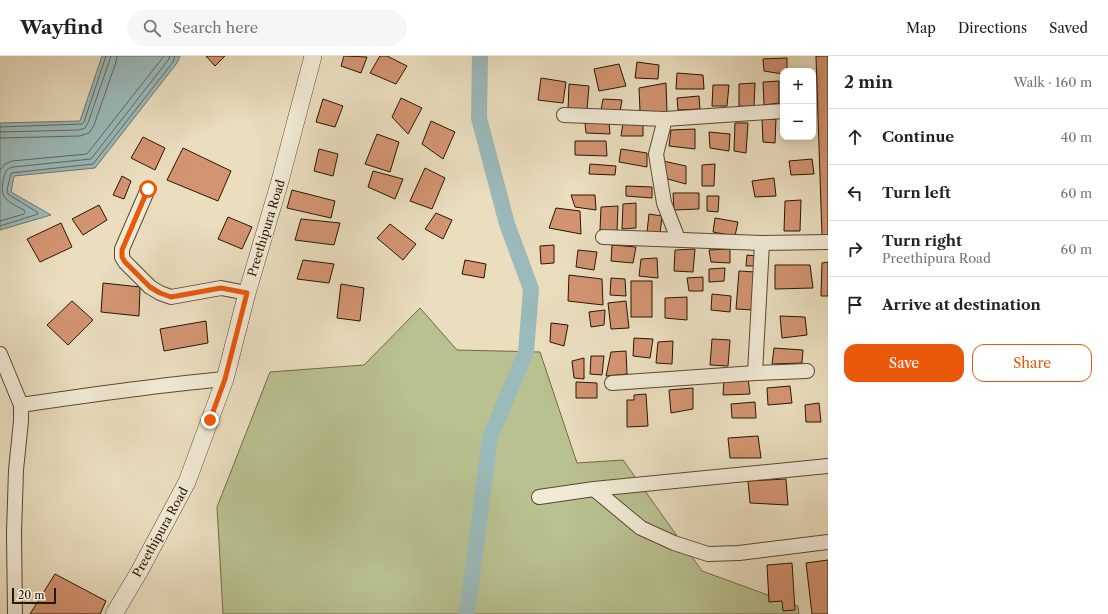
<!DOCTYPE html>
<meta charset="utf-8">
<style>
:root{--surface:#fff;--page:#f6f6f6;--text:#222;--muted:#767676;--line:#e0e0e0;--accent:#ea580c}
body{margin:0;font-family:"Libre Caslon Text",serif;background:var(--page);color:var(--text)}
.controls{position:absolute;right:12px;top:12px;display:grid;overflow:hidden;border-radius:8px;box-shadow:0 2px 10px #0003}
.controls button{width:36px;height:36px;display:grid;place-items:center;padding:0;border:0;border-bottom:1px solid var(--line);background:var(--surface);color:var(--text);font:20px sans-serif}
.scale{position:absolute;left:12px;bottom:10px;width:44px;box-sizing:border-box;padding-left:4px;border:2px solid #291601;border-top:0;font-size:11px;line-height:14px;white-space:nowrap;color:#291601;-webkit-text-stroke:3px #f1ead5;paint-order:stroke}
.stop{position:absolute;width:12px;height:12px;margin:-9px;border:3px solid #ea580c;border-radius:50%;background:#fff}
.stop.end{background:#ea580c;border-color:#fff;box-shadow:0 1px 4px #0008}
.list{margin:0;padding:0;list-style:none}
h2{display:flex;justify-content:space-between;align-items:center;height:52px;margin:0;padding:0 16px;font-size:17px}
h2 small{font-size:13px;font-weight:400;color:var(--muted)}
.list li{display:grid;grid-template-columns:26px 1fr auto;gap:12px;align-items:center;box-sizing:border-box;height:56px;padding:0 16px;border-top:1px solid var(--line)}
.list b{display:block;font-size:15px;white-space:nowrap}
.list p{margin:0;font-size:13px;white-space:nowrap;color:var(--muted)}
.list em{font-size:13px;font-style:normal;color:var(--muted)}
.actions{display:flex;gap:8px;padding:12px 16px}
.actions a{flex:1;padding:9px 0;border:1px solid var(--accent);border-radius:12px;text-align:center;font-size:14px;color:var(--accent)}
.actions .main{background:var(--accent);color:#fff}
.icon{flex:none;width:22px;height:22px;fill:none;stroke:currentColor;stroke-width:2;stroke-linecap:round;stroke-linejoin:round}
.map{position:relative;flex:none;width:828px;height:558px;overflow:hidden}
header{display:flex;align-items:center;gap:24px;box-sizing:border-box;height:56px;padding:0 20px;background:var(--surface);border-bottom:1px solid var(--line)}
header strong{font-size:19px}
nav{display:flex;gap:22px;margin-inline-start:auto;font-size:14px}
.search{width:280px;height:36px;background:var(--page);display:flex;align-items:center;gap:10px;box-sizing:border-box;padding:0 14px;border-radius:22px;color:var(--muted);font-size:15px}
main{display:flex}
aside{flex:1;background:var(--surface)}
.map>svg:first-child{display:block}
</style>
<header>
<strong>Wayfind</strong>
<div class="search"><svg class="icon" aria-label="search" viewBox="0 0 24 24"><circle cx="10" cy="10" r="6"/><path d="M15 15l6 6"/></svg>Search here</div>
<nav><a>Map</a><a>Directions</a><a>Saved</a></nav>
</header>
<main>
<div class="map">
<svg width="828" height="558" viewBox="0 0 828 558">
<rect width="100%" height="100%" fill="#eadebf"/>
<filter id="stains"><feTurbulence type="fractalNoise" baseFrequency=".005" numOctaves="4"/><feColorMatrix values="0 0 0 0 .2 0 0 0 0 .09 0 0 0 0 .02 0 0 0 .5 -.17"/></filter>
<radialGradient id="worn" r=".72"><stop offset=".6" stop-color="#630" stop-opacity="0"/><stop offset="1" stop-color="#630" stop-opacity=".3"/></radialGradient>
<path fill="#b9c190" stroke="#716c48" d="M420,252L457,294L540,296L577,407L623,404L702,515L798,550L799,558H223L217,451L270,316L364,309Z"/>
<path fill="#9bbabb" stroke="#6d7871" d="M102,0H180L177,7L95,112L14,120L11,136L51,159L0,174V67L80,65Z"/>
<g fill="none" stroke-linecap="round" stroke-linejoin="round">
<g stroke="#62685e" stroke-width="1">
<path d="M0,71L82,68L84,66L106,0"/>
<path d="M0,76L79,74L85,72L88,67L111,0"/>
<path d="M0,82L80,80L89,77L94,69L116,6L117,0"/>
<path d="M0,114L5,108L12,105L87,98L164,0"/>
<path d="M0,165L24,158L25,156L24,154C18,151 10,147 5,142C0,137 3,119 7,114C9,112 10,112 13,111L91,103L169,3L170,0"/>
<path d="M0,170L38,158L37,156L8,138L7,134L11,117L93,108L173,6L175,0"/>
</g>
<path stroke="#9bbabb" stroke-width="16" d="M467,558L490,381L526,296L531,233L507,168L479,62L480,0"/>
</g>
<g fill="#d39472" stroke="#291601">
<path d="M206,0H225L215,10Z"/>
<path d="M344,0L367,1L361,17L341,10Z"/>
<path d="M380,0H387L407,10L396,28L370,17Z"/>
<path d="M816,0H828V180H822Z"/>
<path d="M787,2V15H783V18L764,15L763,3Z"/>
<path d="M637,6L659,9L658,23L635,22Z"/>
<path d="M619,8L626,30L599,35L594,13Z"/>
<path d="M677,17L703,19L704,33H676Z"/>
<path d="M541,22L566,26L563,47L538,44Z"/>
<path d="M779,25V47L764,49L763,26Z"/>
<path d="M666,27L667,57L640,55L639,32Z"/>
<path d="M755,27L754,51L739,50V28Z"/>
<path d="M569,28L589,30L587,54H568Z"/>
<path d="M713,29H729L727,50H712Z"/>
<path d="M699,40L700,53L678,54L677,42Z"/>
<path d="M401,42L422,52L408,78L392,61Z"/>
<path d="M323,43L343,50L335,71L316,66Z"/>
<path d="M603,43L622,44L620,56L601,54Z"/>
<path d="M762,63H776L775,87L763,86Z"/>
<path d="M431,65L455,76L443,103L422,88Z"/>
<path d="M609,66L610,78L586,77L585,67Z"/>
<path d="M623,67H643V80H621Z"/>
<path d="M735,67H748L746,97L734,95Z"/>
<path d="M695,73V93L669,90L671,74Z"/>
<path d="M709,76L730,78L729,95L710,92Z"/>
<path d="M377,78L399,86L390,116L365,108Z"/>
<path d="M143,81L165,92L155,114L131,102Z"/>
<path d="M575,85H606L607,100L575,99Z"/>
<path d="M183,92L231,115L218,145L167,124Z"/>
<path d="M319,93L338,98L333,120L314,115Z"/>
<path d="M621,93L647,97V111L619,106Z"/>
<path d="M812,103L814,118L791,119L789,105Z"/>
<path d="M663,105L686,110V128L664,122Z"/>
<path d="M590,108L616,110L615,119L589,118Z"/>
<path d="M715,108L714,130H702V109Z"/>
<path d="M425,112L445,122L432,153L410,145Z"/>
<path d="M373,115L403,123L395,143L368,131Z"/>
<path d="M122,120L131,125L124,143L113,139Z"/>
<path d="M774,122L776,140L755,141L752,125Z"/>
<path d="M626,130L652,131V142L626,140Z"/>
<path d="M292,134L335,145L331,162L287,152Z"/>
<path d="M673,137H699V153L674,154Z"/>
<path d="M571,139H595L596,154L575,151Z"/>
<path d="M707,140H719L718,156L707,155Z"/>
<path d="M801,144L800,175H784L785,145Z"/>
<path d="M636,147V172L622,173L623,148Z"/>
<path d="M99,149L107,164L83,179L72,163Z"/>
<path d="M618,150L617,176L600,174L601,151Z"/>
<path d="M556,152L580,155L581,178L549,172Z"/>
<path d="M436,157L452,164L443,183L425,173Z"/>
<path d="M649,158L662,160L660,178L647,176Z"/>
<path d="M228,161L252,171L242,193L218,183Z"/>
<path d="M715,162L738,166L735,180L713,176Z"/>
<path d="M301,163L340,167L334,189L295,184Z"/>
<path d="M61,167L72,191L40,206L27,183Z"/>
<path d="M390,168L416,188L403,204L377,182Z"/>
<path d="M554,189V207L541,208L540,190Z"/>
<path d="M612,189L636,191L633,207L611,205Z"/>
<path d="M695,193L693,216L674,215L675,194Z"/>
<path d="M730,193V207L711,206L709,194Z"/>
<path d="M578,194L597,196L594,214L576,211Z"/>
<path d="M747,199L756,200V210H746Z"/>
<path d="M657,202L658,222L639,220L641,203Z"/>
<path d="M303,204L334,208L329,227L297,223Z"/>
<path d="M465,204L486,208L484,222L462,218Z"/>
<path d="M828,206V240H821L822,207Z"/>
<path d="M775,209H810L813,232L775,233Z"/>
<path d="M725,212L724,225L709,226V213Z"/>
<path d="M739,215L756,216L753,254L736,253Z"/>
<path d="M569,219L602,223L603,249L568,245Z"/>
<path d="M703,221V235H689L687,222Z"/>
<path d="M611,222L625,223L626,240L610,239Z"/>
<rect x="631" y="225" width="21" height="36"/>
<path d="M103,227L140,231L139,260L101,256Z"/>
<path d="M341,228L364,232L360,265L337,262Z"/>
<path d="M712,238L731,240L730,256L711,254Z"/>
<path d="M687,241V264L665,262V242Z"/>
<path d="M72,245L93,264L68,289L47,269Z"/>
<path d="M626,245L629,272L611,273L608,247Z"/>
<path d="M605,254L604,269L591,271L589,256Z"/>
<path d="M780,260L805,261L807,279L782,282Z"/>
<path d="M206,265L208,287L164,295L160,273Z"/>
<path d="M551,267L568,269L564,290L550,286Z"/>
<path d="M634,282L653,283L650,302L633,300Z"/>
<path d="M712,283L730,284L728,310L710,309Z"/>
<path d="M673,285L672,308L656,307L658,286Z"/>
<path d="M774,292L803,294L802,307L772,308Z"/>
<path d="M626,295L627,318L606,320L611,296Z"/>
<path d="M591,300H604L602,319L590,318Z"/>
<path d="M584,302V323L574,322L572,305Z"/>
<path d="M748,322L750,338L723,339L724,323Z"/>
<path d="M576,326L597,327V342H576Z"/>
<path d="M790,330L792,347L768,349L767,332Z"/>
<path d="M693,332V353L671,357L669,334Z"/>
<path d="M646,338L648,370L627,371V344H634V339Z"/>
<path d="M755,346L756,362H732L731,348Z"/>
<path d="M819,347L821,366H806L805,349Z"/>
<path d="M758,380L761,402H730L728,382Z"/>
<path d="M786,423L788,449L750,447L748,425Z"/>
<path d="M828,504V558H812L806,507Z"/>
<path d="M792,507L795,554L783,555L782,545L769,546L767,509Z"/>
<path d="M55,518L106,545L100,558H30Z"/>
</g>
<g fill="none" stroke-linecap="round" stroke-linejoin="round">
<defs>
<g id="minor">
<path d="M564,59L665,63"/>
<path d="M148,133L122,193V201L125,206L150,231L160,237L171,241L221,232L247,237"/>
<path d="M603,181L762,187L828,186"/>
<path d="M678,183L664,147L656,98L665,63L783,55"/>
<path d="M0,298L21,349V365L16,414L14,477L15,558"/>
<path d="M755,317L762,187"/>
<path d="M612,327L755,317L807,315"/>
<path d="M21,349C89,339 156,329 225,323"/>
<path d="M594,433L641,472L674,487L708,498L739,497L828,486"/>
<path d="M539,441L594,433L828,410"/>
</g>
<path id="tertiary" d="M114,558L139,516L187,426L225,323L247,237L280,125L313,0"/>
</defs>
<use href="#minor" stroke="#594830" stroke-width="16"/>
<use href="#tertiary" stroke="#594830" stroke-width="18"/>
<use href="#minor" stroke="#f1ead5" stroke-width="14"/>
<use href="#tertiary" stroke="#f1ead5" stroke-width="17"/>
</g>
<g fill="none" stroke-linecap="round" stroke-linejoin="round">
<path stroke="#ea580c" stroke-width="5" d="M148,133L122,194V201L125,206L150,231L160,237L171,241L221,232L247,237L225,323L210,364"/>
</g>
<g text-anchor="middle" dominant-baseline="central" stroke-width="3" stroke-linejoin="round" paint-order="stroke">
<g font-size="12" fill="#291601" stroke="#f1ead5">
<text transform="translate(266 172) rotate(-73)">Preethipura Road</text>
<text transform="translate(160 476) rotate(-61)">Preethipura Road</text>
</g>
</g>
<rect width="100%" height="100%" filter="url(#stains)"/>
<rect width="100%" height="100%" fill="url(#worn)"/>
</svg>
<div class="controls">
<button>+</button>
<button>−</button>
</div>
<div class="scale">20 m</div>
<div class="stop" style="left:148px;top:133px"></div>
<div class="stop end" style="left:210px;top:364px"></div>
</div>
<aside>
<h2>2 min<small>Walk · 160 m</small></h2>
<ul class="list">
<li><svg class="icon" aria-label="ahead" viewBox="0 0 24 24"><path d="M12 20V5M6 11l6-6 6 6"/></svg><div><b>Continue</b></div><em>40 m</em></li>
<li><svg class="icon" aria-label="left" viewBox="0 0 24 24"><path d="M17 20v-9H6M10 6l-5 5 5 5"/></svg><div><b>Turn left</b></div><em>60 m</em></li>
<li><svg class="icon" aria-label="right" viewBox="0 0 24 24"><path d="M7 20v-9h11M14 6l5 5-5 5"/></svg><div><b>Turn right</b><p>Preethipura Road</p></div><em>60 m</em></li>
<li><svg class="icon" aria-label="arrive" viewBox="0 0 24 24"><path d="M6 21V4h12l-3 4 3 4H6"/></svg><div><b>Arrive at destination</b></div></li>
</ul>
<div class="actions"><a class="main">Save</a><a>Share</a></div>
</aside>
</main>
